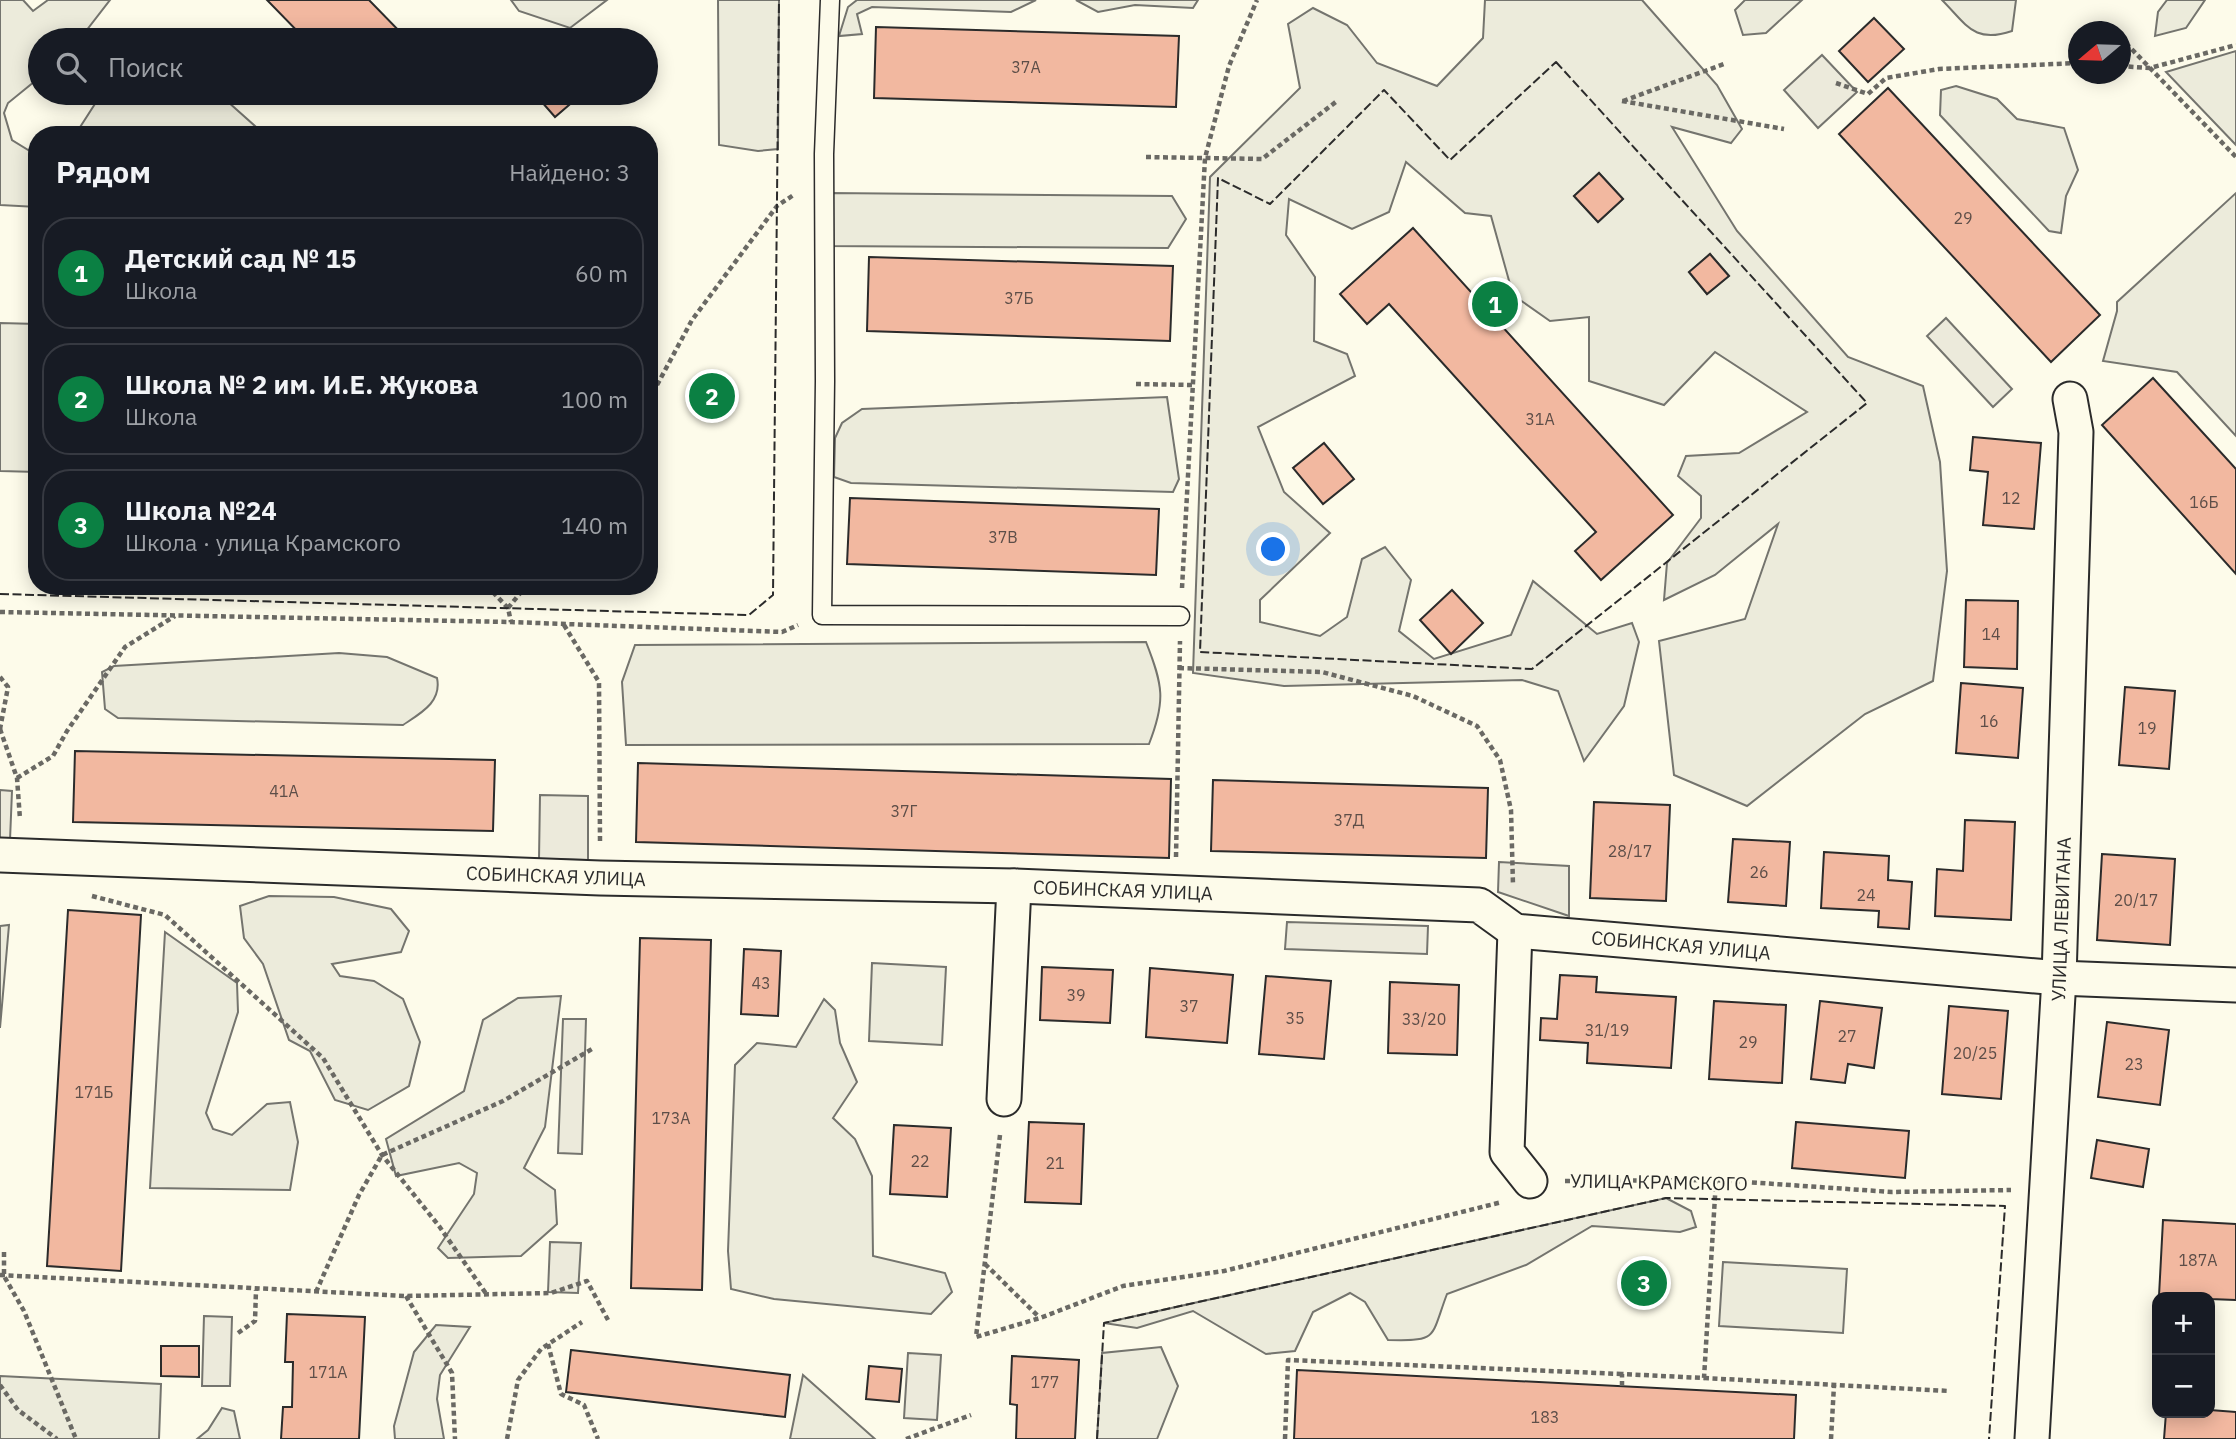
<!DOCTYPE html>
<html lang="ru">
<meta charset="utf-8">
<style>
:root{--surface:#171b24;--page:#20242c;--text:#f1f3f6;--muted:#9ea1a6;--line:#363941;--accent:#0b8043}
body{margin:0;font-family:"IBM Plex Sans",sans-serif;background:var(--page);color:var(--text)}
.controls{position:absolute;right:21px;bottom:21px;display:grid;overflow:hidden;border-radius:14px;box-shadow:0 4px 18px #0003}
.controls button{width:63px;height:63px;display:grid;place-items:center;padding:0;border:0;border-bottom:2px solid var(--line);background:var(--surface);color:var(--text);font:35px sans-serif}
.compass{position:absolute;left:2068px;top:21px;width:63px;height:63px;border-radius:50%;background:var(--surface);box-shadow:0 4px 18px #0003;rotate:251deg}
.you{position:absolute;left:1274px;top:550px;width:24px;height:24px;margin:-18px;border:5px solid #fff;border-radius:50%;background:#1a73e8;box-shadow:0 0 0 10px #1a73e833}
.badge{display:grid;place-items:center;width:46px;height:46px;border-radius:50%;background:var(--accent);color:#fff;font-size:23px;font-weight:700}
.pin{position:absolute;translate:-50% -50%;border:4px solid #fff;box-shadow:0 2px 7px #0006}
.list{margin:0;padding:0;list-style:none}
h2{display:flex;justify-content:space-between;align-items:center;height:91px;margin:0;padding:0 28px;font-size:30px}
h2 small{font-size:23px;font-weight:400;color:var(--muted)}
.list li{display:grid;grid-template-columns:46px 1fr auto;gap:21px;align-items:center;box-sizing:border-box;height:112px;margin:0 14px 14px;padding:0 14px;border:2px solid var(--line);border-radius:28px}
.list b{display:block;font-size:26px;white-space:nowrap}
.list p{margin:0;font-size:23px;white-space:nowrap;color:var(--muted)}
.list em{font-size:23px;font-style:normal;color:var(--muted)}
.icon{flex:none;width:38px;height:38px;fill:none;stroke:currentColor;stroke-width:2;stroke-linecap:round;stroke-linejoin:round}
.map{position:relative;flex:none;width:2236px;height:1439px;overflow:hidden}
.search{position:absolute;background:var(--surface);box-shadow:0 4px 18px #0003;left:28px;top:28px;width:630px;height:77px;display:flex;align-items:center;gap:18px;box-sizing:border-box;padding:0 24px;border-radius:38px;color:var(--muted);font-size:26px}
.panel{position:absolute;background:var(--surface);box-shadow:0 4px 18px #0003;left:28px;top:126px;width:630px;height:469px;border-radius:28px}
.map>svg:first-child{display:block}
</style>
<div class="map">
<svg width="2236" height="1439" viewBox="0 0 2236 1439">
<rect width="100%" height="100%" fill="#fdfbea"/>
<g fill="#ecebdb" stroke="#74746e" stroke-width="2" fill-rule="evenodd">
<path d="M0,0H23L33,11L48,0H110L79,40H40V77L8,103L4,113L12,140L33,153L37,152V207L0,205Z"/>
<path d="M511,0H607L570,28L519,11Z"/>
<path d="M718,0H779L778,149L758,151L719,145Z"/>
<path d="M857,0H1036L1011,12L872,7L857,14L862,34L839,36L848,7Z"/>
<path d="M1076,0H1198L1193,8L1135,5L1098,12Z"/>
<path d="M1485,0H1642L1717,85L1742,129L1731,143L1672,127L1737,231L1848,357L1923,386L1940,462L1947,571L1933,681L1865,714L1747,806L1674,775L1659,641L1745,619L1778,524L1715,575L1664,600L1667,563L1701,518V496L1678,476L1686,456L1739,453L1807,412L1715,352L1664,405L1589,381V317L1550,321L1513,295L1491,216L1465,213L1406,162L1389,212L1352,229L1289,199L1286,235L1315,277L1314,341L1347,354L1355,376L1258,427L1284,492L1330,533L1260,600V622L1320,636L1347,617L1362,559L1385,547L1411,580L1399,631L1434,659L1511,635L1533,581L1597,634L1632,623L1639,642L1624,706L1584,761L1558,691L1522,680L1284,686L1193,673L1210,177L1300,88L1288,24L1313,8L1347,25L1377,63L1437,86L1483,38ZM1599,173L1623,199L1598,222L1574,196ZM1710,254L1729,276L1707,294L1689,272Z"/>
<path d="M1745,0H1802L1766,33L1743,35L1735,10Z"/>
<path d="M1942,0H2016L2012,31C1974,44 1967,25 1942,0Z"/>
<path d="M2167,0H2205L2186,28L2155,36L2158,12Z"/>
<path d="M2236,51V145L2166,72Z"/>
<path d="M1956,86L1997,99L2017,119L2064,128L2078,170L2066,196L2061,233L2049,231L1940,115L1941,90Z"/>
<path d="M102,93H218L265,135H75Z"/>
<path d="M830,193L1172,196L1186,219L1168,248L824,246Z"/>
<path d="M2236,193V436L2177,372L2103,361L2117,311V302Z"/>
<path d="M0,323L37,324V472L0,471Z"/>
<path d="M1167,397L1179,479L1173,492L851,483L834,477L835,438L842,423L862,409Z"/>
<path d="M1146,642C1163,685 1166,701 1149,744L626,745L622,682L635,645Z"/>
<path d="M339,653L387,657L437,678C442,702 421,713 403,725L118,718L105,709L102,672L114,666Z"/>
<path d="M269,896L334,897L391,909L409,931L401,952L332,964L340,976L374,981L403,999L420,1042L409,1086L368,1110L335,1100L310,1051L289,1040L263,964L244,938L240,906Z"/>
<path d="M9,925L0,1028V926Z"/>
<path d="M165,932L237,983L238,1012L206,1113L213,1129L232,1135L267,1104L290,1102L298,1142L290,1190L150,1188Z"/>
<path d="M872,963L946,967L942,1045L869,1041Z"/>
<path d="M561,996L545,1127L524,1168L555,1190L557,1224L521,1256L448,1258L438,1248L474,1194L477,1173L459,1163L396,1176L386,1139L464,1091L483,1020L518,998Z"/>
<path d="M824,999L835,1010L840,1043L857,1082L833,1118L855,1139L872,1176L873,1256L945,1273L952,1292L931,1314L774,1299L731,1289L728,1251L735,1065L757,1043L796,1047Z"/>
<path d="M1666,1198L1691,1211L1696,1227L1680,1232L1592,1226L1526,1265L1447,1294C1430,1339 1439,1341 1388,1340L1365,1302L1350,1293L1313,1312L1295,1351L1266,1354L1193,1311L1137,1328L1104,1323Z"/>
<path d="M1723,1262L1847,1269L1843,1333L1719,1326Z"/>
<path d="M436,1325L470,1327L440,1375L437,1399L444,1439H395L394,1426L414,1352Z"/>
<path d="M1161,1347L1178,1386L1157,1439H1097L1102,1353Z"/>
<path d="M803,1375L875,1439H790Z"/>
<path d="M0,1376L161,1384L159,1439H0Z"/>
<path d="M222,1408L234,1411L240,1439H197L208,1430Z"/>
</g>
<g fill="#eceadb" stroke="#74746e" stroke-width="2">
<path d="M1822,55L1857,92L1818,128L1784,90Z"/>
<path d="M1946,318L2012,389L1993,407L1927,336Z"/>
<path d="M0,790L12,791L10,840H0Z"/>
<path d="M540,795L588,796V860L539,859Z"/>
<path d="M1499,862L1569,866V916L1498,892Z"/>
<path d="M1287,922L1428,926L1427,954L1285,949Z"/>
<path d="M563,1019H586L582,1154L558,1153Z"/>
<path d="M550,1242L581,1243L578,1293L548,1292Z"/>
<path d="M204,1316L232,1317L230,1386H202Z"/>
<path d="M908,1353L941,1355L937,1420L904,1418Z"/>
</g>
<g fill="#f2b8a0" stroke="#2b2b2b" stroke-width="2">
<path d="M267,0H369L408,40H306Z"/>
<path d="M1874,18L1904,49L1868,82L1839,51Z"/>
<path d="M876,27L1179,36L1176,107L874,98Z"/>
<path d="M1888,88L2100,315L2051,362L1839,134Z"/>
<path d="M534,93H583L555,117Z"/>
<path d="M1599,173L1623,199L1598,222L1574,196Z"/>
<path d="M1413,228L1673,515L1601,580L1575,551L1596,532L1389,304L1367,324L1340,294Z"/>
<path d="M1710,254L1729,276L1707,294L1689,272Z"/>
<path d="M869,257L1173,266L1170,341L867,331Z"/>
<path d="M2153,378L2236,469V574L2102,425Z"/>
<path d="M1973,437L2041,443L2034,529L1983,525L1988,472L1970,470Z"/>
<path d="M1324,443L1354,479L1323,504L1293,468Z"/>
<path d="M850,498L1159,509L1156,575L847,564Z"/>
<path d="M1452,590L1483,623L1451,654L1420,620Z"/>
<path d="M1966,600L2018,601L2017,669L1964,667Z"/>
<path d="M1961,683L2023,688L2018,758L1956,753Z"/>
<path d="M2125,687L2175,691L2169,769L2119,765Z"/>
<path d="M75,751L495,760L493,831L73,822Z"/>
<path d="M638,763L1171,779L1169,858L636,842Z"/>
<path d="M1213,780L1488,788L1486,858L1211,851Z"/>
<path d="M1594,802L1670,805L1666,901L1590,898Z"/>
<path d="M1965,820L2015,822L2011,920L1935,916L1937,869L1963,871Z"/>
<path d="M1733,839L1790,842L1786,906L1728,902Z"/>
<path d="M1824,852L1889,856L1888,880L1912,882L1909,929L1878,927L1879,911L1821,908Z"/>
<path d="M2102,854L2175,859L2170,945L2097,940Z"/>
<path d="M68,910L141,915L121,1271L47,1266Z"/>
<path d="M640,938L711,940L702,1290L631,1288Z"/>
<path d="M744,949L781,951L778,1016L741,1014Z"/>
<path d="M1042,967L1113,970L1110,1023L1040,1020Z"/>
<path d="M1150,968L1233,975L1227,1043L1146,1037Z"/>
<path d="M1560,975L1597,977L1596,992L1676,997L1671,1068L1587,1063L1588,1043L1540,1040L1541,1018L1557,1019Z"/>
<path d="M1266,976L1331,981L1324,1059L1259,1054Z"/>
<path d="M1390,982L1459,985L1457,1055L1388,1053Z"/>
<path d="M1714,1001L1786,1005L1782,1083L1709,1079Z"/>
<path d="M1820,1001L1882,1008L1874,1068L1848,1064L1845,1083L1811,1079Z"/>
<path d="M1949,1006L2008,1011L2001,1099L1942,1094Z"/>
<path d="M2107,1022L2169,1030L2160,1105L2098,1097Z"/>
<path d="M1029,1122L1084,1124L1081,1204L1025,1202Z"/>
<path d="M1796,1122L1909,1131L1905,1178L1792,1168Z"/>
<path d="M894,1125L951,1128L947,1197L890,1194Z"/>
<path d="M2097,1140L2149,1149L2143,1187L2091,1178Z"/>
<path d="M2163,1220L2236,1224V1300L2210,1299V1297L2159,1296Z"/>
<path d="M287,1314L365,1317L359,1439H281L283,1407H292L293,1362H285Z"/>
<path d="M161,1346H199V1377L161,1376Z"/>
<path d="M571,1350L790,1375L785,1417L566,1392Z"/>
<path d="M1012,1356L1079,1360L1075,1439H1016L1017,1405L1010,1404Z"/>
<path d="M869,1366L902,1369L899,1402L866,1399Z"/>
<path d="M1297,1370L1796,1395L1794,1439H1294Z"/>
<path d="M2210,1410L2236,1412V1439H2164L2166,1413H2210Z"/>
</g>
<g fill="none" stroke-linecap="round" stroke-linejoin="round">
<defs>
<path id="service" d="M830,0L824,154L825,381L822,615L1180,616"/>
<g id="minor">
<path d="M0,855L600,878L1014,886L1479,905L1515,931L2059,978L2236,985"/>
<path d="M1515,931L1507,1152L1530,1181"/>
<path d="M1004,1099L1014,886"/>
<path d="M2032,1439L2059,978L2076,432L2070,399"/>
</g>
</defs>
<use href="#service" stroke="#2b2b2b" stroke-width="21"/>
<use href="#minor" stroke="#2b2b2b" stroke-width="37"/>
<g stroke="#6a6964" stroke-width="4.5" stroke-dasharray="5 3.5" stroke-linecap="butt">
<path d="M2113,29L2115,32"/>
<path d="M2120,37L2236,157"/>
<path d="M2120,66L2150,68L2236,45"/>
<path d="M1836,83L1868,94L1886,78L1939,69L2078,63"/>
<path d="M1622,101L1784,129"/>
<path d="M1623,101L1724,64"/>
<path d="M1146,157L1262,159L1337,101"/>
<path d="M1136,384L1193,385"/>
<path d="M649,400L692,320L777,206L795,194"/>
<path d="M487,586L508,608L511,622"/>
<path d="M1182,588L1205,158L1229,66L1257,0"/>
<path d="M508,608L526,586"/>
<path d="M0,612L511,622L782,632L798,625"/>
<path d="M564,625L599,682L600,841"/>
<path d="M1179,668L1322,672L1413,696L1477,726L1500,760L1511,810L1513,885"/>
<path d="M0,677L8,687L0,729"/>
<path d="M0,729L17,778L20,819"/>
<path d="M17,778L53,756L67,731L125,647L175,616"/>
<path d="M1176,857L1180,641"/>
<path d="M92,896L165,915L323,1058L382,1155L439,1226L487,1295"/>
<path d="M1000,1135L976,1337L1040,1318L1123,1286L1224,1271L1502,1202"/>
<path d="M1565,1181L1716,1180L1892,1192L2011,1190"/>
<path d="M4,1252V1276L24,1311L76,1439"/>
<path d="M985,1264L1039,1317"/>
<path d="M0,1275L406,1296L551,1293L587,1281L608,1320"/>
<path d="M316,1292L359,1195L382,1155L503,1101L592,1049"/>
<path d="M406,1296L452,1373L455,1439"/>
<path d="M238,1333L255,1321L256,1290"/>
<path d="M548,1344L561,1394L584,1405L598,1439"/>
<path d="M1704,1378L1949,1391"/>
<path d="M0,1385L18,1410L57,1439"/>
<path d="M1622,1386V1374L1704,1378L1716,1180"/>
<path d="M507,1439L518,1380L541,1349L582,1322"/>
<path d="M906,1439L971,1415"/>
<path d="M1285,1439L1288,1360L1622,1374"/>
<path d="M1831,1439L1834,1385"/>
</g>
<use href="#service" stroke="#fdfbea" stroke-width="18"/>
<use href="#minor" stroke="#fdfbea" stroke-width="33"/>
<g stroke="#2b2b2b" stroke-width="2" stroke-dasharray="9 3.5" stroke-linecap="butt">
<path d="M1556,62L1867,403L1532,669L1200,652L1218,178L1270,204L1384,90L1450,160Z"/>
<path d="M0,594L749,615L773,595L779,0"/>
<path d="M1097,1439L1104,1323L1666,1198L2005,1206L1989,1439"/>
</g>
</g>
<g text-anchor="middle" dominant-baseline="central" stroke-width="5" stroke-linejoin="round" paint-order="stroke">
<g font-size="16" fill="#5d4e48">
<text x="1026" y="67">37А</text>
<text x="1963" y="218">29</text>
<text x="1019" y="298">37Б</text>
<text x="1540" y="419">31А</text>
<text x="2011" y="498">12</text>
<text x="2204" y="502">16Б</text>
<text x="1003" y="537">37В</text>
<text x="1991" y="634">14</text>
<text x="1989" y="721">16</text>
<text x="2147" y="728">19</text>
<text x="284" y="791">41А</text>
<text x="904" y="811">37Г</text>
<text x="1349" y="820">37Д</text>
<text x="1630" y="851">28/17</text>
<text x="1759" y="872">26</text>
<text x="1866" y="895">24</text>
<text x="2136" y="900">20/17</text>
<text x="761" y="983">43</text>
<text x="1076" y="995">39</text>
<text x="1189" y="1006">37</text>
<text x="1295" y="1018">35</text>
<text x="1424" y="1019">33/20</text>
<text x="1607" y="1030">31/19</text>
<text x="1847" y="1036">27</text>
<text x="1748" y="1042">29</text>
<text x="1975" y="1053">20/25</text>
<text x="2134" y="1064">23</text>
<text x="94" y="1092">171Б</text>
<text x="671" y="1118">173А</text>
<text x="920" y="1161">22</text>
<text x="1055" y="1163">21</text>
<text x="2198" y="1260">187А</text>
<text x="328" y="1372">171А</text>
<text x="1045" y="1382">177</text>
<text x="1545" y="1417">183</text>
</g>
<g font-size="19" fill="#2b2b2b" stroke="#fdfbea">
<text transform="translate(556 876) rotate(2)">СОБИНСКАЯ УЛИЦА</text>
<text transform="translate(1123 890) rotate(2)">СОБИНСКАЯ УЛИЦА</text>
<text transform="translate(2061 919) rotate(-88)">УЛИЦА ЛЕВИТАНА</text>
<text transform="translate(1681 945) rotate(5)">СОБИНСКАЯ УЛИЦА</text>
<text transform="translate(1659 1182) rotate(1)">УЛИЦА КРАМСКОГО</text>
</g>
</g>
</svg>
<div class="controls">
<button>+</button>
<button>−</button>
</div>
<svg class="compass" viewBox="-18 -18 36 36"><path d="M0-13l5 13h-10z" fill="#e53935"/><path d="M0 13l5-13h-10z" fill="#9ea1a6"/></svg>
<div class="you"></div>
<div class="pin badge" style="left:1495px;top:304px">1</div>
<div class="pin badge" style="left:712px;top:396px">2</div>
<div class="pin badge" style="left:1644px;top:1283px">3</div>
<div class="search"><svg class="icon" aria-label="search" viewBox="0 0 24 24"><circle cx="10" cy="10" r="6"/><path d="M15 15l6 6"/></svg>Поиск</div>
<section class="panel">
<h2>Рядом<small>Найдено: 3</small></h2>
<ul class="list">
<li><span class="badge">1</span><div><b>Детский сад № 15</b><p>Школа</p></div><em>60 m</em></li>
<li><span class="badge">2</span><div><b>Школа № 2 им. И.Е. Жукова</b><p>Школа</p></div><em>100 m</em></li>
<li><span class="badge">3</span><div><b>Школа №24</b><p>Школа · улица Крамского</p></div><em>140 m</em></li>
</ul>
</section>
</div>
